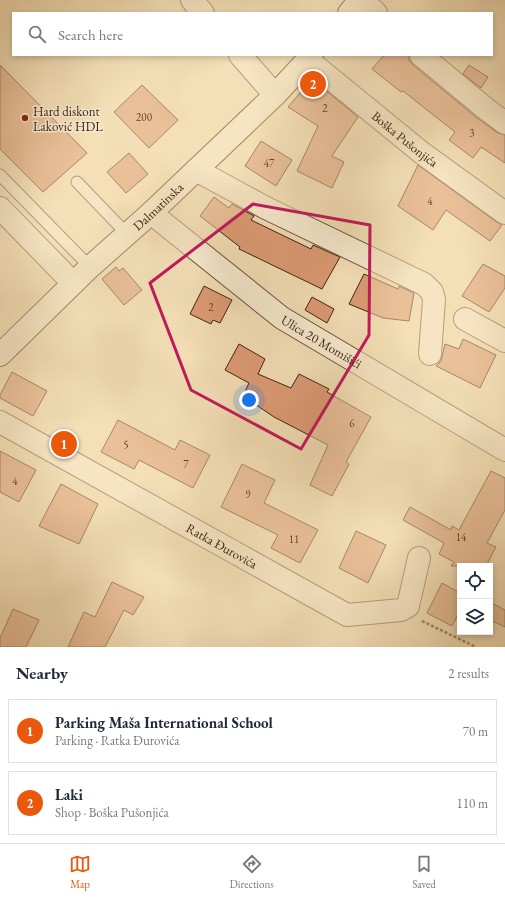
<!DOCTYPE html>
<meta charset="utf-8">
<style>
:root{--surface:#fff;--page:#f6f6f7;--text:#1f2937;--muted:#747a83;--line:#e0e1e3;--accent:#ea580c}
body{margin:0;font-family:"EB Garamond",serif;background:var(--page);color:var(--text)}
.controls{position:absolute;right:12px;bottom:12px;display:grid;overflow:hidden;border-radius:0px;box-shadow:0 2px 6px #0003}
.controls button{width:36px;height:36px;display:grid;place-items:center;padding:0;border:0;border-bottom:1px solid var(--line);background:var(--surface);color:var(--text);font:20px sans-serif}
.you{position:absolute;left:249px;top:400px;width:14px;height:14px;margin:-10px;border:3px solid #fff;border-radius:50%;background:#1a73e8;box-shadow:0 0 0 6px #1a73e833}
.badge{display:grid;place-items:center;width:26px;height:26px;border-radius:50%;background:var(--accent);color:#fff;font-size:13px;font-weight:700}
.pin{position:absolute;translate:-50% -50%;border:2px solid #fff;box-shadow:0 1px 4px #0006}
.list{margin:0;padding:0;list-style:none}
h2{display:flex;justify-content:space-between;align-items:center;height:52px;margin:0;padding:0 16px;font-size:17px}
h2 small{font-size:13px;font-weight:400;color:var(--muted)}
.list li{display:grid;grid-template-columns:26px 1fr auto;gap:12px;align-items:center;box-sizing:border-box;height:64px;margin:0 8px 8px;padding:0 8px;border:1px solid var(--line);border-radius:0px}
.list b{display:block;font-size:15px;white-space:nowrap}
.list p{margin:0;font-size:13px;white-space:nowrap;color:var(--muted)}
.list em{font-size:13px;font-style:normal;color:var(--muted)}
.icon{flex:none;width:22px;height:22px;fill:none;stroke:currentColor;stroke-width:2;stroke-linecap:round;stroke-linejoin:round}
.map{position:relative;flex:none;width:505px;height:647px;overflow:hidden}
.search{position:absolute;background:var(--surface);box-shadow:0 2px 6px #0003;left:12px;right:12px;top:12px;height:44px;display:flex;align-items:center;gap:10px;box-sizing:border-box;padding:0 14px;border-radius:0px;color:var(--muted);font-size:15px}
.sheet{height:196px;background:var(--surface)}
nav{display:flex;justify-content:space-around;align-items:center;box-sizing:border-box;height:56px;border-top:1px solid var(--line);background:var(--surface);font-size:11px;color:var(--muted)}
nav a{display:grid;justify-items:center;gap:2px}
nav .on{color:var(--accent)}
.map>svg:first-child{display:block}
</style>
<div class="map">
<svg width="505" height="647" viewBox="0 0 505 647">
<rect width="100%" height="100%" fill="#f4dfb7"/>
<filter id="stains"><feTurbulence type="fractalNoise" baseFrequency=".005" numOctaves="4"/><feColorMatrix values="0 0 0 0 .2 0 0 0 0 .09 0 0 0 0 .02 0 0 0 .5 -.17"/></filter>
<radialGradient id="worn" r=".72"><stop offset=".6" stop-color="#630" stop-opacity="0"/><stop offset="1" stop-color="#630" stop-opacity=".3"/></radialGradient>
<g fill="#dd9b75" stroke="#3f2210">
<path d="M384,55H409V60L413,65L477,118L498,133L505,135V163L481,147L473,158L449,140L455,132L403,91L401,92L372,69Z"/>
<path d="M0,65L87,153L43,192L0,149Z"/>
<path d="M469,65L488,77L481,88L463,74Z"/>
<path d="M312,79L358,117L332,156L344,162L332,188L297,171L318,126L288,107Z"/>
<path d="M142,85L178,120L149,148L114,112Z"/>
<path d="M261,141L292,160L276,186L245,166Z"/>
<path d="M129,153L148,174L126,193L107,172Z"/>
<path d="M418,165L498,223L502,225L490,241L446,210L433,230L398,206Z"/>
<path d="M214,197L229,208L232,204L254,216L251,220L311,249L313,245L340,257L322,289L239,249L240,247L200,216Z"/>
<path d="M483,264L505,276V288L489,312L462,296Z"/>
<path d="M116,267L119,271L123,268L142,290L124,305L102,279Z"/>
<path d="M364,274L398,289L399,286L414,293L409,321L383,318L349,304Z"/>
<path d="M204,286L232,300L220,323L213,320L211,324L190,314Z"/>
<path d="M312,297L334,309L327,323L305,310Z"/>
<path d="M463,339L496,355L480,388L436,366L441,361L445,344L459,349Z"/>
<path d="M239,344L265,359L258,374L291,388L299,374L329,389L327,392L371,417L346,462L349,464L332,496L310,485L328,445L274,417L243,396L249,383L225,370Z"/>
<path d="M12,372L47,391L33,416L0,398V395Z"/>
<path d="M118,420L175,450L180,440L210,455L193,488L139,460L134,469L101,452Z"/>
<path d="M0,451L36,470L19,502L0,492Z"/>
<path d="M242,464L275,480L264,503L318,530L300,563L271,548L278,535L221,507Z"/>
<path d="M491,471L505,478V510L487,543L496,547L486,566H451L454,562L439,554L444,543L403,520L410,507L451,530L452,526L459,530Z"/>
<path d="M61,484L98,504L79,544L39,526Z"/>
<path d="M356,531L386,545L368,583L339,568Z"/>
<path d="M112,582L144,597L133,615L124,610L105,647H68L84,612L95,617Z"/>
<path d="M442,583L460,593V611L452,626L427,613Z"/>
<path d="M490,602L505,610V627L490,620Z"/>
<path d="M13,609L39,620L26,647H0V638Z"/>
</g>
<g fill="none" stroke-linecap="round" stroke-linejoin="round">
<defs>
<g id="lane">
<path d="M0,175L90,267"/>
<path d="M77,182L127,234"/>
</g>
<g id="street">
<path d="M192,0L203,13"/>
<path d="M362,0L376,13"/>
<path d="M240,55L275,95"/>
<path d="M421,55L485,108L505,123"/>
<path id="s1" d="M308,60L422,153L505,213"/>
<path d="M196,170L266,208L424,284L432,292L434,300L430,354"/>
<path d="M0,208L73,283"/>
<path id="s2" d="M151,213L282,318L505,450"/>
<path d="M465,319L505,341"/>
<path id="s3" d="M0,422L347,615L401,610L408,606L419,558"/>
</g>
<g id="secondary">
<path d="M349,13L360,0"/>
<path id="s4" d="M0,355L90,267L151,213L275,95L312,55"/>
</g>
</defs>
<use href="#lane" stroke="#6c513a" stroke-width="13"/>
<use href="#street" stroke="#6c513a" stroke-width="24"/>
<use href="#secondary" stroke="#3f2210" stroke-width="24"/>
<path stroke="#3f2210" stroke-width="2.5" stroke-dasharray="3 2" stroke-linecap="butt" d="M422,621L476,647"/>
<use href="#lane" stroke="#f8ead0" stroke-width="11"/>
<use href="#street" stroke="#f8ead0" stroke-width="22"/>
<use href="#secondary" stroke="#f8ead0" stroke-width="22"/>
</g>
<path d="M0 0H505V647H0ZM253,204L370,225L369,335L301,449L191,390L150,283Z" fill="#f4dfb7" fill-opacity=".55" fill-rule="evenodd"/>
<path fill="none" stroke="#c2185b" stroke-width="3" stroke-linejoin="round" d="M253,204L370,225L369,335L301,449L191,390L150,283Z"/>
<circle fill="#8f2418" stroke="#f8ead0" stroke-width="1.5" cx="25" cy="118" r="4"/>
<g text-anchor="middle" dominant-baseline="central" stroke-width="3" stroke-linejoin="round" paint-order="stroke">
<g font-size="11" fill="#664029">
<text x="325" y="108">2</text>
<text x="144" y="117">200</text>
<text x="472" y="133">3</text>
<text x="269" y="163">47</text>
<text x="430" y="201">4</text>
<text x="211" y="307">2</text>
<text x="352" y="423">6</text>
<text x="126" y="444">5</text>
<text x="186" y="464">7</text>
<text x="15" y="481">4</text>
<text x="248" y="494">9</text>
<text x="461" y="537">14</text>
<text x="294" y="539">11</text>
</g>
<g font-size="13" fill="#3f2210" stroke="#f8ead0" text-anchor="start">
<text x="33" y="111">Hard diskont<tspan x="33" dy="15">Laković HDL</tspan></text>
</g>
<g font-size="13" fill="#3f2210" stroke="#f8ead0">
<text stroke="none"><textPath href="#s1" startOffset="125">Boška Pušonjića</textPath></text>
<text stroke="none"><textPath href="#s4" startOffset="217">Dalmatinska</textPath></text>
<text stroke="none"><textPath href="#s2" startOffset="214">Ulica 20 Momišići</textPath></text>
<text stroke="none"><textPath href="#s3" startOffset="254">Ratka Đurovića</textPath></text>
</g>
</g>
<rect width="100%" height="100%" filter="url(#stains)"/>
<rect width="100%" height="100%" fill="url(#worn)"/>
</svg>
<div class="controls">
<button><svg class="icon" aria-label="locate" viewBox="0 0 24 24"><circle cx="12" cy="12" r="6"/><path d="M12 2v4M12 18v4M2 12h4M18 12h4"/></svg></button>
<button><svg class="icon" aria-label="layers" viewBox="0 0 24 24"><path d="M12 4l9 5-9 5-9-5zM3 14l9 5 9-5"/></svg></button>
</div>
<div class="you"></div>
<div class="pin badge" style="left:64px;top:444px">1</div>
<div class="pin badge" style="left:313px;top:84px">2</div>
<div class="search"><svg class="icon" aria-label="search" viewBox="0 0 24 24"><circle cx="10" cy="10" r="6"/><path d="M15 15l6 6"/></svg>Search here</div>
</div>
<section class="sheet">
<h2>Nearby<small>2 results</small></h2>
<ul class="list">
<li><span class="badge">1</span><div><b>Parking Maša International School</b><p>Parking · Ratka Đurovića</p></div><em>70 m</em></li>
<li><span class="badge">2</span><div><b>Laki</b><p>Shop · Boška Pušonjića</p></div><em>110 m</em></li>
</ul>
</section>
<nav>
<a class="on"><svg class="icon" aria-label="map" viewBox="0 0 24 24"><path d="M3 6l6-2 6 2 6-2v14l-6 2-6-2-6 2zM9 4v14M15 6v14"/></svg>Map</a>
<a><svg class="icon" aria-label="directions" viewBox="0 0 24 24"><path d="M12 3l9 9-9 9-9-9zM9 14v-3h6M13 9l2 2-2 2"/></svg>Directions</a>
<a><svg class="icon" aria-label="saved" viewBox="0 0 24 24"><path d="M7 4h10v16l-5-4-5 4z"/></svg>Saved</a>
</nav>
